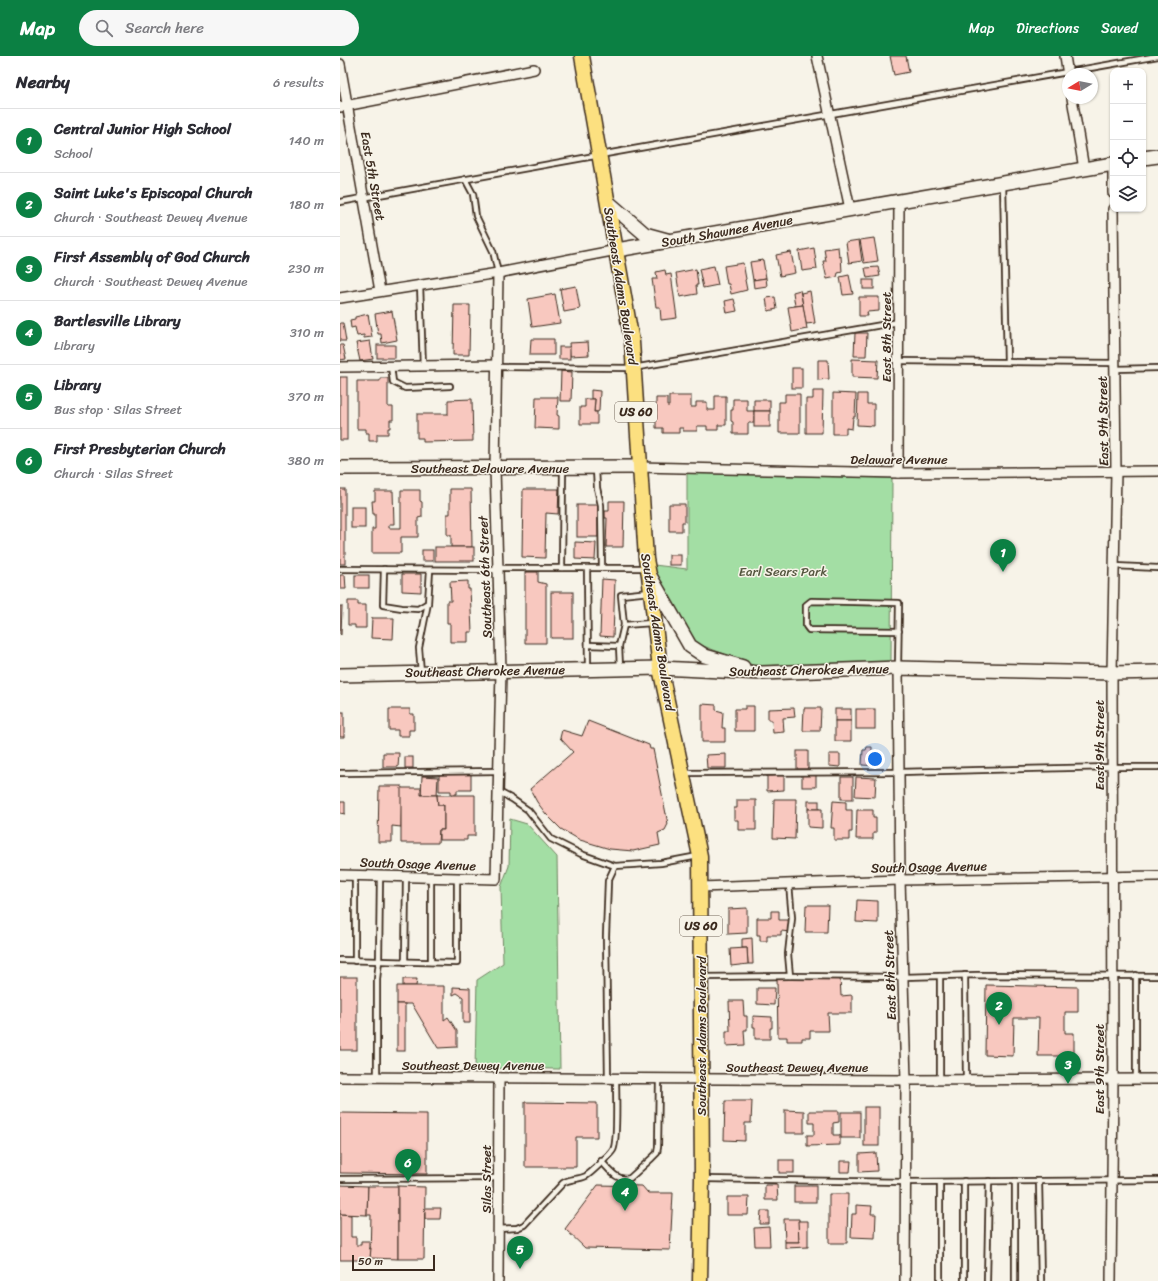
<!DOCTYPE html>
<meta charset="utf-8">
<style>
:root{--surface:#fff;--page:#f7f7f7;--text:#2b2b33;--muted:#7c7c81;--line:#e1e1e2;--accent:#0b8043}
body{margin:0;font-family:Sriracha,sans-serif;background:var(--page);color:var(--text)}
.controls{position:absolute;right:12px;top:12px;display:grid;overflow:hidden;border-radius:8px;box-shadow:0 1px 3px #0004}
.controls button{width:36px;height:36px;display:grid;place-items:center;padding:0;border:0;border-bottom:1px solid var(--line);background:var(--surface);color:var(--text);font:20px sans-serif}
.compass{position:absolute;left:722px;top:12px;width:36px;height:36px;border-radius:50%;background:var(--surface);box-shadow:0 1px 3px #0004;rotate:260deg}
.scale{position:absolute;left:12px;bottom:10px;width:83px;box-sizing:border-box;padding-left:4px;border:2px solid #3b2a1e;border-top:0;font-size:11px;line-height:14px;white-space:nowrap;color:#3b2a1e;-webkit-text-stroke:3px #f7f3e8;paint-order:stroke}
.you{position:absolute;left:535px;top:703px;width:14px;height:14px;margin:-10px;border:3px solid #fff;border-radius:50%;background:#1a73e8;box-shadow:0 0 0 6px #1a73e833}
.badge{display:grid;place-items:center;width:26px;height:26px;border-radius:50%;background:var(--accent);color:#fff;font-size:13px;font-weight:700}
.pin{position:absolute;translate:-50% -33px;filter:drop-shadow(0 1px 2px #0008)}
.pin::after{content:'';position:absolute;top:21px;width:14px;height:12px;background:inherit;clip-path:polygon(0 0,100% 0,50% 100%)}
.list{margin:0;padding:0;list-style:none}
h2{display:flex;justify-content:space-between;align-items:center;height:52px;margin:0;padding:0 16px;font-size:17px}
h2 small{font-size:13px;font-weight:400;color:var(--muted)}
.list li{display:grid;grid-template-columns:26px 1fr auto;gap:12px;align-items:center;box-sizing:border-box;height:64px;padding:0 16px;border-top:1px solid var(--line)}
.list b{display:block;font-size:15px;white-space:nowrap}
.list p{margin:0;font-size:13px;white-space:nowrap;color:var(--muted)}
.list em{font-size:13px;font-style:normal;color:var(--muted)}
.icon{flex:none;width:22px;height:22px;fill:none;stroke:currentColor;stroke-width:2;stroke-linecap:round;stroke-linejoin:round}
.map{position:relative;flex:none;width:818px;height:1225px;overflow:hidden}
header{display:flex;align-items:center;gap:24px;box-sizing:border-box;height:56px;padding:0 20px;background:var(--accent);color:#fff}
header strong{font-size:19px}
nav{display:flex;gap:22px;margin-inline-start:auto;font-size:14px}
.search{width:280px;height:36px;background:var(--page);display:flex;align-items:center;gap:10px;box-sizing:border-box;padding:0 14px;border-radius:22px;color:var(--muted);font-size:15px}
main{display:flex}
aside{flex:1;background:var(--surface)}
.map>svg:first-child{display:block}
</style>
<header>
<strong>Map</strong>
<div class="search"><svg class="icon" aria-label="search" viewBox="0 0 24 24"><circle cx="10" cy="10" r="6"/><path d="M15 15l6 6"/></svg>Search here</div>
<nav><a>Map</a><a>Directions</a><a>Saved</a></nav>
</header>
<main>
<aside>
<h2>Nearby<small>6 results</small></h2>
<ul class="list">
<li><span class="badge">1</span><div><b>Central Junior High School</b><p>School</p></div><em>140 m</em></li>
<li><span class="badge">2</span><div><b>Saint Luke's Episcopal Church</b><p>Church · Southeast Dewey Avenue</p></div><em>180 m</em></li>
<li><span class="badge">3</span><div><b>First Assembly of God Church</b><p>Church · Southeast Dewey Avenue</p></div><em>230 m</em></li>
<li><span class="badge">4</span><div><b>Bartlesville Library</b><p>Library</p></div><em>310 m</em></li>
<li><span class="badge">5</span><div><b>Library</b><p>Bus stop · Silas Street</p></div><em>370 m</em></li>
<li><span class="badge">6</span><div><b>First Presbyterian Church</b><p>Church · Silas Street</p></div><em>380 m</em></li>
</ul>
</aside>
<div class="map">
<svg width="818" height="1225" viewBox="0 0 818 1225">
<rect width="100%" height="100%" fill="#f7f3e8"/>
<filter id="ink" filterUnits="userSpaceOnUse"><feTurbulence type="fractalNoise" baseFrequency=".025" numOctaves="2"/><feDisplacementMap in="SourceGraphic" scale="8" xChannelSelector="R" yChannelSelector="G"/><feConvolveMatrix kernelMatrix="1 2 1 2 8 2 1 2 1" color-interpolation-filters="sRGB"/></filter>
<g filter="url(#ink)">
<g fill="#a3dea4" stroke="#6f8461">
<path d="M347,417L552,422L551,606L418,611L353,586L315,521L314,509L347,513Z"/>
<path d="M170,763L187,768L217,801L220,1013L135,1012L137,924L163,907L161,831L169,810Z"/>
</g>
<g fill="#f8c8bf" stroke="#3b2a1e">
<path d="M550,0H566L569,16L554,19Z"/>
<path d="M534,182L538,205L524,207L520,184Z"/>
<path d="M519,184L522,205L509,207L506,186Z"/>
<path d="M498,191L499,201L501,200L502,216L498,217L497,221L487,223L483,205H486L484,193Z"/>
<path d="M474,192L477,213L462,215L459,195Z"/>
<path d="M451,196L455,217L440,220L436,199Z"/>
<path d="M423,204L426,222L413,224L410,206Z"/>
<path d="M403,207L406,223L405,224L407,234L391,238L389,228H387L384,210Z"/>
<path d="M374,210L378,229L363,232L359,213Z"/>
<path d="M538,211L540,220L527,222L525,212Z"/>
<path d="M356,213L358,229H356L357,238L340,241L336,217Z"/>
<path d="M325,214L326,219L331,218L337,262L321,264L320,251H316L312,223H317L316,216Z"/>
<path d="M509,219L513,238L503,239L500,221Z"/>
<path d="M426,222L427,230L414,232L413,224Z"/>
<rect x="523" y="224" width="11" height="9"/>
<path d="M236,230L240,253L224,256L220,233Z"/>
<path d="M460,234L463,249L455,250L453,236Z"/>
<path d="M470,235L475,267L466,268L461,237Z"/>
<path d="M215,238L220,267L192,271L188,243Z"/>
<path d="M435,241L437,253L428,255L426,242Z"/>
<path d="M519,241H539V255L527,256L528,260H519Z"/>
<path d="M394,243L397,255L387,257L385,245Z"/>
<path d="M114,249H130L129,299H113Z"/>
<path d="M463,249L467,273L452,276L448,251Z"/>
<path d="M52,255L57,284L42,287L41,278H38L35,258Z"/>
<path d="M28,258L32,281L24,282V279L17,280L15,271L11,272L10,264L15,263V261Z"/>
<path d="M0,267H3L6,285H0Z"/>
<path d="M515,277H527L526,300H514Z"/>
<path d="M191,283H214V299H190Z"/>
<path d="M30,285L33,303L20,305L16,287Z"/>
<path d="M248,286L249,299L230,300L229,287Z"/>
<path d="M0,289H3L6,303L0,304Z"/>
<rect x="37" y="289" width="18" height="13"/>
<rect x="219" y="291" width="11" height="12"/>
<path d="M512,303L538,304L537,322L512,321Z"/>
<path d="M478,304H488L489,323L478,324Z"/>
<rect x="452" y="312" width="10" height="20"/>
<path d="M221,315L232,316L231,345H220Z"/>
<rect x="0" y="321" width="7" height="63"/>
<path d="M40,322H48V351H53V364H50V372H48V378H37V385H29V377H26V373H17V325H40Z"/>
<path d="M251,334L260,335L259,355L257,356H254L255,343H251Z"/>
<path d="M473,335H483L482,377H466V343H473Z"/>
<path d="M493,337L516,338L515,361H513L512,373L506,372V378H493Z"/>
<path d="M445,338H460V377H439V346H445Z"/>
<path d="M518,338H527V348H534V370L517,369Z"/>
<path d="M329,340H351V351H356V346H367V354H375V340H386V369H378V374H367V370H357V375H343V372H339V377H323V372H316V342H327V350H329Z"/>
<path d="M196,341H218L217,359L219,360V373L195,372Z"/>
<path d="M132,343L133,385L83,386V382H77V358H108V344Z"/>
<path d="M245,343H255L254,356H257V368H240V351H245Z"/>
<path d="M393,343H407V355H414V367H408V378H393V366L391,365V354H393Z"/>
<rect x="414" y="344" width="16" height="11"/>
<rect x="414" y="355" width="16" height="16"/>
<rect x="0" y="433" width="5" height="75"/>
<path d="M110,433H131L132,491H111V479H107V458H110Z"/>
<path d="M183,433H219L218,458L206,457L205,502L182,501Z"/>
<path d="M61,434H80V445L82,446V461L78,462V481H61V497H32V473H35V458H33L32,445H35V435H53L54,468H49V472H61Z"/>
<path d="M269,445H284L283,491H266L267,462H265V455H269Z"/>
<path d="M329,448H345V466H342V475H329Z"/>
<rect x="237" y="449" width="21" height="32"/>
<rect x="11" y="451" width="14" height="21"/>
<path d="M235,486L256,487L255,504L235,503Z"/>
<rect x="95" y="491" width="39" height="14"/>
<rect x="82" y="494" width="11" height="11"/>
<rect x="329" y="499" width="12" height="10"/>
<path d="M185,516H198V526L206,528V587H185Z"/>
<path d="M62,518H81V536L62,535Z"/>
<path d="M0,519H5L6,533H0Z"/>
<rect x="15" y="519" width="14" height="13"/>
<path d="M262,523L275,524L273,581L260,580Z"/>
<path d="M128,525V533H130L132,576H128V586H110V567H107V545H111L110,526Z"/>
<rect x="211" y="536" width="22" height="46"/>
<path d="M8,545H18V549H26V572H15V569H8Z"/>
<path d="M0,550H2L1,579L0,578Z"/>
<path d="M32,562H54L53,583L31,582Z"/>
<path d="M362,648L376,649V654L383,656L382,672H385V686H362Z"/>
<path d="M405,650H414V675H395V653H405Z"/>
<path d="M454,652L455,661L443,662L444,676L433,677L432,664H428V653Z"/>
<path d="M464,652H481L480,675H463Z"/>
<path d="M49,653H70V658H74V674H69V680H58V674H49Z"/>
<rect x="495" y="653" width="16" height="12"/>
<rect x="516" y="653" width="19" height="20"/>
<rect x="0" y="656" width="4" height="25"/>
<path d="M248,665L309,689L310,693H313L328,768L325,774L318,777L320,789L293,795L270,793L240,784L221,773L206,758L197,746L190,733L233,696L220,682L222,674L242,680Z"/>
<rect x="495" y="665" width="16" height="20"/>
<path d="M527,691H532V695H538V710L522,709L523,694H526Z"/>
<rect x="457" y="695" width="11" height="18"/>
<path d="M43,697H59L58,711H43Z"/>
<path d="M386,698V712H367L366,699Z"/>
<path d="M489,698H500V711L489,710Z"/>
<rect x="65" y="701" width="8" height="11"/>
<path d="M99,717H131V734H117V738H111V735H99Z"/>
<path d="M444,719V734L427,735V720Z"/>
<rect x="462" y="719" width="14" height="12"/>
<path d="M82,720L98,721L97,739H81Z"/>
<rect x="501" y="721" width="12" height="22"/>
<path d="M516,721L536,722L535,741L515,740Z"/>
<path d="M39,730H62L61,771L52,770V786H38Z"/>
<path d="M61,732H81V739H97L98,749H104V774H99L98,787H61Z"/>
<path d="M97,739H135V780H127V784H99V774H104V749H98Z"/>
<path d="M434,743H456L455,783L433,782Z"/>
<path d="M397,744H416V774H398V764H394V752H397Z"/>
<rect x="468" y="745" width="11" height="8"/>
<path d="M493,745L506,746V754H512V776H509V784H494V772H491Z"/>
<path d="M0,746H5V758L0,757Z"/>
<path d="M468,753H482V772L468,771Z"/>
<path d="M517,754H533V761H536V777H533V783H516Z"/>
<path d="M517,844L538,845V867L516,866Z"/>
<path d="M466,849H488L487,876H465Z"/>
<path d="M407,852V877L388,878V853Z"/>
<path d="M431,855H439V864H450V876L441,875V879H427V885H420V879H417V862H431Z"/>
<path d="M412,882L413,908H408L407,892H402V883Z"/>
<path d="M407,892L408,908L391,910L390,893Z"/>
<rect x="0" y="921" width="17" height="73"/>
<path d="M500,921L501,940L512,939V957H488L489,975H470V982H462V985H447V981H438L437,922Z"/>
<path d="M63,923H77L76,930H63Z"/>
<path d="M646,929L738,931V956H725V977H734V1000H698L699,962H674L673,1000L645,999Z"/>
<path d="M57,930H104V964L108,961L117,975V991L98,992L72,948H57Z"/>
<path d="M113,931L130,932V967H123V941L117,937L113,939Z"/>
<path d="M417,932H435L434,949L417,948Z"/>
<path d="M389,945H403L404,960H407V974H404L405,989L386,990V975H390Z"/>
<rect x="57" y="948" width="8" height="47"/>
<path d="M413,960L432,961V972H430V983H415V971H413Z"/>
<path d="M385,1045H412L411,1067H405V1085L384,1084Z"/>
<path d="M185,1046L257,1047V1081H236V1111H185Z"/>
<rect x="524" y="1051" width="15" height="39"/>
<path d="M445,1054L464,1055V1077H445Z"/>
<path d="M469,1055H499V1066L493,1067V1079H500V1089L467,1090V1079H474V1067H469Z"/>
<rect x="501" y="1056" width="19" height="26"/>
<path d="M0,1057L87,1058V1118L0,1117Z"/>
<path d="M536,1097L537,1115L519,1116V1098Z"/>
<rect x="439" y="1104" width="15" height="13"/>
<path d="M500,1105H511L510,1116H500Z"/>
<path d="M0,1129L28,1130L27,1159L0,1158Z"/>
<path d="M258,1129L302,1130L308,1137H333L330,1194L245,1192L225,1173Z"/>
<path d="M425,1129H437L438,1144H425Z"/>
<path d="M28,1130H58V1203L30,1202L31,1159H27Z"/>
<path d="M58,1130L85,1131L84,1203H58Z"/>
<rect x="454" y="1130" width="22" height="16"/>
<path d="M489,1138H508L507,1187H489Z"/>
<path d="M387,1141H409L408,1159H387Z"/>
<path d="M516,1149L532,1150L531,1158H536L535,1182L511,1181L512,1158H516Z"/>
<path d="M85,1152H101L100,1163H85Z"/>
<path d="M421,1155H429V1168H420Z"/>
<path d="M0,1158L11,1159V1181H16V1189H21V1185H29V1193L31,1192L30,1202L32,1204H0Z"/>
<path d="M444,1163H459V1186H445Z"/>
<path d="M458,1165H468V1191L445,1192V1186H459Z"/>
<path d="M429,1171L430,1190H415L414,1172Z"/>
</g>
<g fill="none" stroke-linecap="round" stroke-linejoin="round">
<defs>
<g id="lane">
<path d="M125,123L133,138L136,160L153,195L158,217"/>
<path d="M663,128L667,306"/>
<path d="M0,146L260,99L818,0"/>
<path d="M80,229L83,310"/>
<path d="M559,305L775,307"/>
<path d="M51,310L53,326L65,332L110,330"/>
<path d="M157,311L293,312L559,266"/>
<path d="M775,313L818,312"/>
<path d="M256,413L257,432L261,449L262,512"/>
<path d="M775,510L818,512"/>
<path d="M158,512H222L223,412"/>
<path d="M222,512H306"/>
<path d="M247,512L248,612"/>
<path d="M0,513L158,514"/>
<path d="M44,513L43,549L62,552L78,553L88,547L90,514"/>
<path d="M284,569L312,567"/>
<path d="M248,589L279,590L280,611"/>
<path d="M279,590L284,569L281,539L310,536"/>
<path d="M558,611L559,547L471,545L466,549V570L469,574L559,575"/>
<path d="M81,616L79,592L88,547"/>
<path d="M0,717L158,715"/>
<path d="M344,717L559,716L772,711H818"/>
<path d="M159,736L172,743L188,754L211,783L241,798L275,810L321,807L358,800"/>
<path d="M449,828L452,862L448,898L450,920"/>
<path d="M0,904L117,907V822"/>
<path d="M15,905V819"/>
<path d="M65,906L66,821"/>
<path d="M91,906V821"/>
<path d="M625,919L626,1024"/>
<path d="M796,919V1023"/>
<path d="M362,921L450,920L563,921L637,919L818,920"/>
<path d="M37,1021V923L39,905L40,820"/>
<path d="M268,1023L266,880L268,825L275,810"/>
<path d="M600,1023V920"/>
<path d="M261,1105C270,1114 277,1126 290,1122L312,1102L317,1097L318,1091L319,1023"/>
<path d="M0,1123L159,1122"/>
<path d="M364,1123L566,1126L818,1124"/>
<path d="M675,1125V1225"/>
<path d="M699,1125L701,1225"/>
<path d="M600,1126V1225"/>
<path d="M158,1173L177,1172L184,1169L223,1127C230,1122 238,1124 246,1120C251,1117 270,1099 273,1094C278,1086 276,1036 276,1023"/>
<path d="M624,1225V1125"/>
<path d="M647,1225L649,1125"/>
</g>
<g id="street">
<path d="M477,0L510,153"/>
<path d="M725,0L728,19"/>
<path d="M0,8L40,235"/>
<path d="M732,42L744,113"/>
<path d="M0,51L194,13"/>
<path d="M773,108V137"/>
<path d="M0,242L158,217L277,194"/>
<path d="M0,311L156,309"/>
<path d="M299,411L558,417L818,415"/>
<path d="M558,417L559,144"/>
<path d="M558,612L560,824L566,1024L565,1225"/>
<path d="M0,819L156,823L161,615L155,413L158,217"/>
<path d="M361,831L560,824L818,820"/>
<path d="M0,1021L566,1024L818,1023"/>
<path d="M158,1225L159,1022"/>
<path d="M771,1225L773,1023L772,617L776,415L773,153"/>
</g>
<g id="secondary">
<path d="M803,102L818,100"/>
<path d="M268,146L305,178L327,184"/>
<path d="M277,194L773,108"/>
<path d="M0,412L299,411"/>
<path d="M310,520L350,590L365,600L403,611"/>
<path d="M0,619L320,612L422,617L558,612L772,617L818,616"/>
</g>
<path id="primary" d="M242,0L292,286L306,503L309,519L320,612L360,800L362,1123L360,1225"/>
</defs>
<use href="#lane" stroke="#3b2a1e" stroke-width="8"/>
<use href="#street" stroke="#3b2a1e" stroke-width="12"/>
<use href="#secondary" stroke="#3b2a1e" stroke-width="16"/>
<use href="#primary" stroke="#3b2a1e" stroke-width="17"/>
<use href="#lane" stroke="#f7f3e8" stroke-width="4.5"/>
<use href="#street" stroke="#f7f3e8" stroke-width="9"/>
<use href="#secondary" stroke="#f7f3e8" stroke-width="13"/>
<use href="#primary" stroke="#fce080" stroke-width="14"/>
</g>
</g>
<g text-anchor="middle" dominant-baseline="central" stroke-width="3" stroke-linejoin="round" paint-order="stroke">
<g fill="#f7f3e8" stroke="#73665b" stroke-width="1">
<rect x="275" y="346" width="42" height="20" rx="3"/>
<rect x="340" y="860" width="42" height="20" rx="3"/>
</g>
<g font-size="12" font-weight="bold" fill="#3b2a1e">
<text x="296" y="356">US 60</text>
<text x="361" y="870">US 60</text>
</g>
<g font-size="13" fill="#3b2a1e" stroke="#f7f3e8">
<text transform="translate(33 120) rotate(80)">East 5th Street</text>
<text transform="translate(387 175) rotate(-10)">South Shawnee Avenue</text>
<text transform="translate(281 230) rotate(81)">Southeast Adams Boulevard</text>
<text transform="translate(546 281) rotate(-90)">East 8th Street</text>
<text transform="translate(763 365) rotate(-91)">East 9th Street</text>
<text x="559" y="403">Delaware Avenue</text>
<text x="150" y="412">Southeast Delaware Avenue</text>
<text transform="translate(145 521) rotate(-92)">Southeast 6th Street</text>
<text transform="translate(318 576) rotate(81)">Southeast Adams Boulevard</text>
<text transform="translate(469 614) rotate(-1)">Southeast Cherokee Avenue</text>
<text transform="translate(145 615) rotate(-1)">Southeast Cherokee Avenue</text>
<text transform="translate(759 689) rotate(-90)">East 9th Street</text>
<text transform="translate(78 808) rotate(2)">South Osage Avenue</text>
<text transform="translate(589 811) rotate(-1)">South Osage Avenue</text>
<text transform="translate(550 919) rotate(-92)">East 8th Street</text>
<text transform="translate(361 980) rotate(-90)">Southeast Adams Boulevard</text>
<text x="133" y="1009">Southeast Dewey Avenue</text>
<text x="457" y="1011">Southeast Dewey Avenue</text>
<text transform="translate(759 1013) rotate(-90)">East 9th Street</text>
<text transform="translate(146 1123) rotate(-90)">Silas Street</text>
</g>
<g font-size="13" fill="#555740" stroke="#f7f3e8">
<text x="443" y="515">Earl Sears Park</text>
</g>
</g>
</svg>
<div class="controls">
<button>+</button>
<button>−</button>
<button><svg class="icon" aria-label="locate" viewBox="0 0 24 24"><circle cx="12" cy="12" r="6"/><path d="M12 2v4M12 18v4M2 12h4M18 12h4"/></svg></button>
<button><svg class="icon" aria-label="layers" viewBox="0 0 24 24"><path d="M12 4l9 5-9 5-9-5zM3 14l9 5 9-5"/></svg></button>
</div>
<svg class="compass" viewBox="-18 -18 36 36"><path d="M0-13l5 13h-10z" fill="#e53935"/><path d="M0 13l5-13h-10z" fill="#7c7c81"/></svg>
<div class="scale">50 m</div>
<div class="you"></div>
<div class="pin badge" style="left:663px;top:516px">1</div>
<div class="pin badge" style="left:659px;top:969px">2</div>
<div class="pin badge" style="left:728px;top:1028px">3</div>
<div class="pin badge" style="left:285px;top:1155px">4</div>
<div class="pin badge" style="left:180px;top:1213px">5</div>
<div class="pin badge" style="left:68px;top:1126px">6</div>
</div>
</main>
